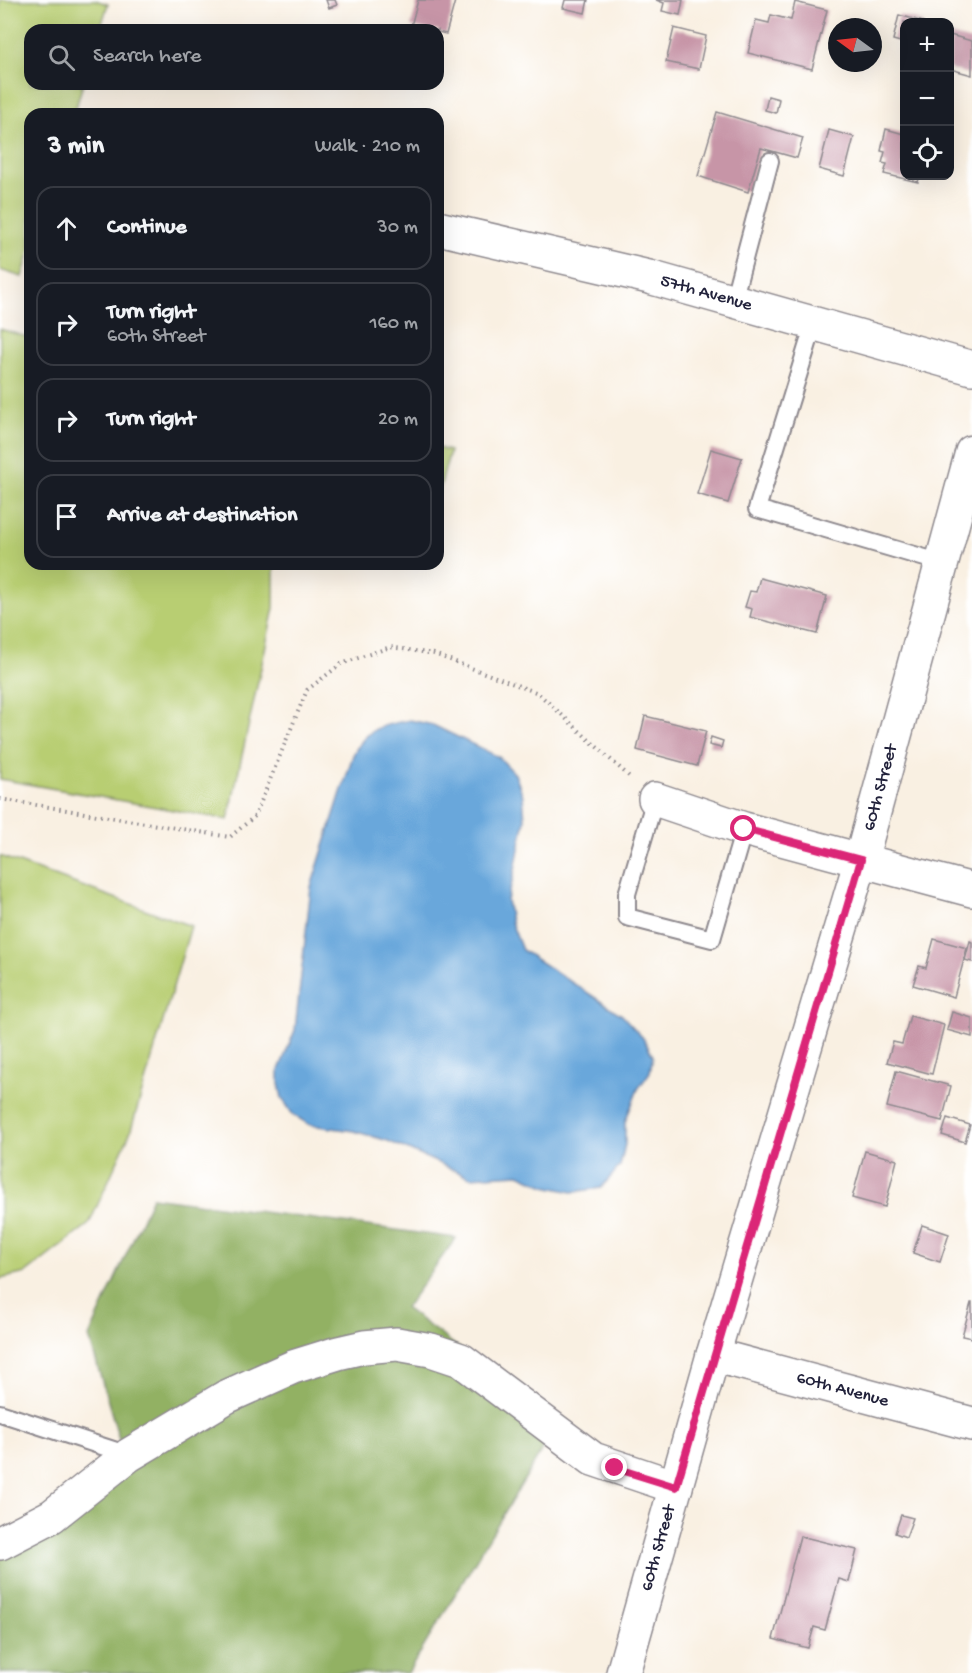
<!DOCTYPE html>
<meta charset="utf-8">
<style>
:root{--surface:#171b24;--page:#242831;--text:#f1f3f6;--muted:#9ea1a6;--line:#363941}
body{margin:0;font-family:"Gochi Hand",sans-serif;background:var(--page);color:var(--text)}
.controls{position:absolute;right:18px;top:18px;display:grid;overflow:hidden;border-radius:12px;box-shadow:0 6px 24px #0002}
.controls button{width:54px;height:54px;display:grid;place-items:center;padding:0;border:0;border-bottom:2px solid var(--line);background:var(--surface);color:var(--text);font:30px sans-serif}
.compass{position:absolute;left:828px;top:18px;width:54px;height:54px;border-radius:50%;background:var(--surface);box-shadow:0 6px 24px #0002;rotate:285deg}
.stop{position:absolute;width:18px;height:18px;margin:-14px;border:4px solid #db2777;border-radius:50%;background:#fff}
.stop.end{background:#db2777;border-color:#fff;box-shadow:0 2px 6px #0008}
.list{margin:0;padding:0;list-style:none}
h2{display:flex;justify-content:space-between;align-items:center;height:78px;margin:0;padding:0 24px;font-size:26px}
h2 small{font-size:20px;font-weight:400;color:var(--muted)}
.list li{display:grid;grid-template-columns:39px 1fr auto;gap:18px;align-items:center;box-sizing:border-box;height:84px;margin:0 12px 12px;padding:0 12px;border:2px solid var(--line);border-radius:18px}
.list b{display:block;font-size:22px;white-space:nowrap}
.list p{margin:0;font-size:20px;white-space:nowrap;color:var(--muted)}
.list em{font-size:20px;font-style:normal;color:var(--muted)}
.icon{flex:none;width:33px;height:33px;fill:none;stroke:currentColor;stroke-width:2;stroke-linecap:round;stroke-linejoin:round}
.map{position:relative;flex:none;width:972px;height:1673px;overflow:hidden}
.search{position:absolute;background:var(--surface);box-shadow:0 6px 24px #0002;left:24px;top:24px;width:420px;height:66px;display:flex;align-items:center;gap:15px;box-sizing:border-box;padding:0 21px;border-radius:18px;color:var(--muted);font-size:22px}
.panel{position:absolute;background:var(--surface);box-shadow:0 6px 24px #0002;left:24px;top:108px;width:420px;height:462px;border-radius:18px}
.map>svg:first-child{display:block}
</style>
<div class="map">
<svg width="972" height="1673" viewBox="0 0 972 1673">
<rect width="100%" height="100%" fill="#fff"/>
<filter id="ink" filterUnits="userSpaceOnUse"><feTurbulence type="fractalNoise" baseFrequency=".0167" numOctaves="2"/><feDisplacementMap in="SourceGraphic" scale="12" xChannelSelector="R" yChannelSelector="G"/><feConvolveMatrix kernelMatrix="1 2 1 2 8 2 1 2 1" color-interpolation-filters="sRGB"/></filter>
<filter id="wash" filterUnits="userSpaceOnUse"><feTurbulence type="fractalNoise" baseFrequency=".008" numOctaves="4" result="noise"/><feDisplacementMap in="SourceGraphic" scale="24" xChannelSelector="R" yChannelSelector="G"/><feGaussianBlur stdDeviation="1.35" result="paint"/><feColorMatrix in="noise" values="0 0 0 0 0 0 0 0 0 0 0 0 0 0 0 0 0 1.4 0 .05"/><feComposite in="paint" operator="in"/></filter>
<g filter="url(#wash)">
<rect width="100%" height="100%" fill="#f9f0e2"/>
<g fill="#b8ce72" stroke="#6d7856" stroke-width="1.5">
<path d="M0,0H95L108,4L100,30H30V84H83L74,114H30V251L22,277L0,270Z"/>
<path d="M0,329L30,338V564H274V608L228,820L0,779Z"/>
<path d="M438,448L450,451L438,495Z"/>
<path d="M0,856L191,926L130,1133L89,1224L26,1273L0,1279Z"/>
</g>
<path fill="#92b164" stroke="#5a6a50" stroke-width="1.5" d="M152,1197L456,1238L405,1308L559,1422L408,1673H0V1543L122,1449L89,1337Z"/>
<path fill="#69a7db" stroke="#46648b" stroke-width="1.5" d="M410,720L433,725L499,757L515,774L523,796L525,820L513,879L507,900L511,922L522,950L622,1015L643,1038L653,1056L650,1072L638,1089L625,1122V1144L620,1166L601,1188L572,1192L545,1186L519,1174L470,1177L388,1141L354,1131L310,1125L293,1115L282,1098L279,1084V1070L295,1030L311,887L353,755C367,727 382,725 410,720Z"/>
<g id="blocks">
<g fill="#c795a7">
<path d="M326,0H335L337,5L329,8Z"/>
<path d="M418,0L455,1L446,34L438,32V30H429L411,26Z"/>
<path d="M565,0H588L585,13L563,8Z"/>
<path d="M656,0H683L680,15L662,11L664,3Z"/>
<path d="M795,2L827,10L812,69L748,53L756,20L769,23L771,15L791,20Z"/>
<path d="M899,15L924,22H904V43L893,40Z"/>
<path d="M674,28L706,36L699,69L666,62Z"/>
<path d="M950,35L972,41V75L950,69Z"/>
<path d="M768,96L779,99L776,113L765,110Z"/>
<path d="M717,112L803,138L797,158L761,148L748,192L698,176Z"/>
<path d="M886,129L904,134V176H920L918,182L884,174L887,164L882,163L885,152L881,151Z"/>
<path d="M829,130L854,137L844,176L819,169Z"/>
<path d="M711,449L742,458L728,503L697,494Z"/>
<path d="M760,578L827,596L817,634L750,617L752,609L745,607L750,591L756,592Z"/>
<path d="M645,716L706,731L697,766L637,750Z"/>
<path d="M711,737L723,741L721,748L709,745Z"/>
<path d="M934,939L967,948L954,997L913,985L919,966L926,968Z"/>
<path d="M970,941L972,942V962L965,960Z"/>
<path d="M952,1012L972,1018V1037L947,1030Z"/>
<path d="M910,1016L944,1025L932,1074L887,1062L893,1042L902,1044Z"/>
<path d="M896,1071L951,1086L942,1121L887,1107Z"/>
<path d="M947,1118L970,1125L965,1142L942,1135Z"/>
<path d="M865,1151L897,1160L885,1207L852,1198Z"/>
<path d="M922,1225L949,1234L940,1262L913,1253Z"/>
<path d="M971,1303H972V1338L962,1336Z"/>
<path d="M901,1515L913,1518L906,1537L895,1533Z"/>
<path d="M800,1536L857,1550L849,1582L839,1579L825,1630L814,1627L808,1648L773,1639Z"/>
</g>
</g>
</g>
<g filter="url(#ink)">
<use href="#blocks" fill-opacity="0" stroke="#8e898e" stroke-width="1.5"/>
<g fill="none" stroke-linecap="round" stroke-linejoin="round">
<defs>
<g id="lane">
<path d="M733,301L770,161"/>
<path d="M814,324L757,509L942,563"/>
<path d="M655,799L627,894V917L712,939L744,829"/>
<path d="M0,1413L129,1455"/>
</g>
<g id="street">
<path id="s1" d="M438,228L649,277L972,368"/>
<path d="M655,799L744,829L972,890"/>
<path d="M0,1543L52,1516L129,1455L226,1397L293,1367L338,1353L364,1347L397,1344L431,1350L461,1360L593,1459L676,1487"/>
</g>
<g id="secondary">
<path id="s2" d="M713,1355L972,1424"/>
<path id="s3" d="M623,1673L713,1355L861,860L972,452"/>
</g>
</defs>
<use href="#lane" stroke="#8e898e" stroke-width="20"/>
<use href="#street" stroke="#8e898e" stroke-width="36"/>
<use href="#secondary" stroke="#8e898e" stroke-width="36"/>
<path stroke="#8e898e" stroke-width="4" stroke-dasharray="1.5 4.5" stroke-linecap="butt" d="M0,799L230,837L255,816L307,690L341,664L390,647L434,654L538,693L632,779"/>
<use href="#lane" stroke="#fff" stroke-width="16"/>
<use href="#street" stroke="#fff" stroke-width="33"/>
<use href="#secondary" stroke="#fff" stroke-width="33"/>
</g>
</g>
<g fill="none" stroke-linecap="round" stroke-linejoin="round" filter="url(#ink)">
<path stroke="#db2777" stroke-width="8" d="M615,1468L676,1487L861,860L744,829"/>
</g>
<g text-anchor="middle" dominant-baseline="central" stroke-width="6" stroke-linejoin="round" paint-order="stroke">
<g font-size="18" fill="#22223b" stroke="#fff">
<text stroke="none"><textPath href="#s1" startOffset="276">57th Avenue</textPath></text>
<text stroke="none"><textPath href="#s3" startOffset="922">60th Street</textPath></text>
<text stroke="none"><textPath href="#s2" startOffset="134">60th Avenue</textPath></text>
<text stroke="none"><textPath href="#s3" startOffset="130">60th Street</textPath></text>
</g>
</g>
</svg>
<div class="controls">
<button>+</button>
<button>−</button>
<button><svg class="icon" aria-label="locate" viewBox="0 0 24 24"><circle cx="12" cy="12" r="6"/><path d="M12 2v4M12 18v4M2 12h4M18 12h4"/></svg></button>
</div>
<svg class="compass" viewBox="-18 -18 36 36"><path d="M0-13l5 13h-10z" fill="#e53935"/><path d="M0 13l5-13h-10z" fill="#9ea1a6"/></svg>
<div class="stop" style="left:744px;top:829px"></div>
<div class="stop end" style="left:615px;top:1468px"></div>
<div class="search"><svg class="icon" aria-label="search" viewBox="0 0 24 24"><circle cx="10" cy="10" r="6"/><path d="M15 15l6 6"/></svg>Search here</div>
<section class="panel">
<h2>3 min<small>Walk · 210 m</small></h2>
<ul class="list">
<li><svg class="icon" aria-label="ahead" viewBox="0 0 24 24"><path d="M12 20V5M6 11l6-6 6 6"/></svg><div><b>Continue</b></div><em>30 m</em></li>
<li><svg class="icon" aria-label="right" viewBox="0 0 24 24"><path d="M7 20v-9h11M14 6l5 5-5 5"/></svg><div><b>Turn right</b><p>60th Street</p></div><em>160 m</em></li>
<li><svg class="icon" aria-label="right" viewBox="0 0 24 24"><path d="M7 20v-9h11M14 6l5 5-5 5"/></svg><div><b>Turn right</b></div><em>20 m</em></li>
<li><svg class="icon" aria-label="arrive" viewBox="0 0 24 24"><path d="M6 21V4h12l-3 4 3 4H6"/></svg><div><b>Arrive at destination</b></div></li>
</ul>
</section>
</div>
